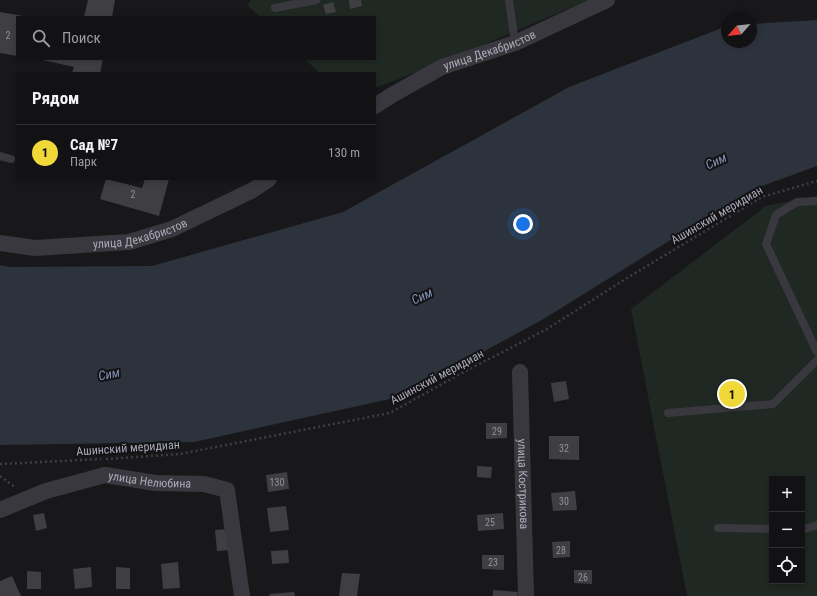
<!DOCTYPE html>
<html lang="ru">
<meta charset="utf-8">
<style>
:root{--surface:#121113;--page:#1f1f21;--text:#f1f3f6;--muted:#9c9da0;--line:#313133;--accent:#f0d839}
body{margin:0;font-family:"Roboto Condensed",sans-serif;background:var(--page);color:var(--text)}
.controls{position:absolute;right:12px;bottom:12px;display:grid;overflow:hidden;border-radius:0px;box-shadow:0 2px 6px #0003}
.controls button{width:36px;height:36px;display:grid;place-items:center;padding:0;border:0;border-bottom:1px solid var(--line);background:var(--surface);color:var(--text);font:20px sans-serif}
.compass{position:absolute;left:721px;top:12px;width:36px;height:36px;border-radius:50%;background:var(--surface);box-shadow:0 2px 6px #0003;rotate:243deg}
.you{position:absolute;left:523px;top:224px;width:14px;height:14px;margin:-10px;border:3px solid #fff;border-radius:50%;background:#1a73e8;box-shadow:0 0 0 6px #1a73e833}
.badge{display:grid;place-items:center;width:26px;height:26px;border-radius:50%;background:var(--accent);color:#111;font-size:13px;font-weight:700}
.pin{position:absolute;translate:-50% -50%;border:2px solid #fff;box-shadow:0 1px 4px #0006}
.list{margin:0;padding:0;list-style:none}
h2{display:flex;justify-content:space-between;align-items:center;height:52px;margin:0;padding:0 16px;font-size:17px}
h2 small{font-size:13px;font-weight:400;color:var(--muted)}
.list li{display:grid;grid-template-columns:26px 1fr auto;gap:12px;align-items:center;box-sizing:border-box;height:56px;padding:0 16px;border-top:1px solid var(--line)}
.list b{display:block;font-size:15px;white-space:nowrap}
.list p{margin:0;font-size:13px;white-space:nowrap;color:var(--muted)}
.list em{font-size:13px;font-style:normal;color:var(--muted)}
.icon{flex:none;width:22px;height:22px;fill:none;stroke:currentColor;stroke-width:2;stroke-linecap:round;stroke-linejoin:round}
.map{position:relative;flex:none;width:817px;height:596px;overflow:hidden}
.search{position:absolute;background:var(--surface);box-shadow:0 2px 6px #0003;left:16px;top:16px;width:360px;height:44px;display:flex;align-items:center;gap:10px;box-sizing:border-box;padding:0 14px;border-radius:0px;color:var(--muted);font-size:15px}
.panel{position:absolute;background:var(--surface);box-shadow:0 2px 6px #0003;left:16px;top:72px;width:360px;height:108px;border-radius:0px}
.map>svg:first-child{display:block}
</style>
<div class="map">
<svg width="817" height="596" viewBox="0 0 817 596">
<rect width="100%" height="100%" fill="#181719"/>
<g fill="#1f2822" fill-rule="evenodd">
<path d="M251,0H589L438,64L375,88V73H319L305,59H375V17H260L247,5Z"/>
<path d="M817,196V596H687L631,309L766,206ZM772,479H802V581H772Z"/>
</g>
<path fill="#2d333d" d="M817,20V166L751,190L542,320L399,397L194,442L0,445V265L10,267L152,266L343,212L569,87L727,26V42H751V24Z"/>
<g fill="#3f3f43">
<path d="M88,0H115L112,17H84Z"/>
<path d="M349,0H361L362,6L350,9Z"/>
<path d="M333,2L336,12L326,14L323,5Z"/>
<path d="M0,12L23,16L17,17V56L0,53Z"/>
<path d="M38,59H103L100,73H72L74,67Z"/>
<path d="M106,179L142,188L145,179H169L159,216L100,199Z"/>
<path d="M566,381L569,399L554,402L551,383Z"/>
<path d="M486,423H507V438L486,439Z"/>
<path d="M549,436H579V460L549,459Z"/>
<path d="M477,466L492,467L491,478L477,477Z"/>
<path d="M287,472L289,489L268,492L266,475Z"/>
<path d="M575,491L577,510L553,511L551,493Z"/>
<path d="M286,506L289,530L270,532L267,508Z"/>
<path d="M44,513L47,528L36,531L33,515Z"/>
<path d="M503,513L504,529L478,531L477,515Z"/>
<path d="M229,529L231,550L217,551L215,530Z"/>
<path d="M570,541V557L553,558L552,542Z"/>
<path d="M288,550L289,563L272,564L271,551Z"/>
<path d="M482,555H504V570L482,569Z"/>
<path d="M178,562L180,588L163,589L161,564Z"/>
<path d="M91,567L92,587L75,589L73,569Z"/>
<path d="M116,567L130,568V589H116Z"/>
<path d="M574,570H592V584L574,583Z"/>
<path d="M27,571L41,572V589H27Z"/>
<path d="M342,573L360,574L357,596H339Z"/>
<path d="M12,576L21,596H0V581Z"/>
<path d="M493,590L518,592L517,596H493Z"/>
<path d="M294,592L295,596H270L269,594Z"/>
</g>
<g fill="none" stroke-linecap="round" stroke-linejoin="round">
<g stroke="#3e3f45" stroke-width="2.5" stroke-dasharray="2 3" stroke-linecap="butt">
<path d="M106,459L180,454L390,413L460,374L547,329L627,278L762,197L817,181"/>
<path d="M0,464L101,459"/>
<path d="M0,476L16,488"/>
</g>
<g stroke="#39383e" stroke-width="8">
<path d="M509,0L515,43"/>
<path d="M275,8L316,0"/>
<path d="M0,156L11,159"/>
<path d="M817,201L797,202L776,215L766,244L817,352"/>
<path d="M668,413L773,404L817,360"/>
<path d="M718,528L772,529"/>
<path d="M802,530L817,525"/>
</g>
<g stroke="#39383e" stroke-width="16">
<path id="s1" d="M375,106L392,95L442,67L515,43L607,0"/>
<path id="s2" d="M0,243L35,248L129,242L172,229L253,190L269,179"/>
<path id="s3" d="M520,372L526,596"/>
<path id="s4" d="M0,510L46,491L105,475L156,483L204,484L227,490L242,596"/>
</g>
</g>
<g text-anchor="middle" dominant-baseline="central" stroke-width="4" stroke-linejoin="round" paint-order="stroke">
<g font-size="10" fill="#8f909c">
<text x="8" y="35">2</text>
<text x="133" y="194">2</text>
<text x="497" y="431">29</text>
<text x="564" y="448">32</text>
<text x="277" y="482">130</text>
<text x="564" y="501">30</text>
<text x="490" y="522">25</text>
<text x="561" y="550">28</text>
<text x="493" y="562">23</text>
<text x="583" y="577">26</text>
</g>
<g font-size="12" fill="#aaabb9" stroke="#131215">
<text stroke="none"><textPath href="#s1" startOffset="128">улица Декабристов</textPath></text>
<text transform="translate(717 215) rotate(-30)">Ашинский меридиан</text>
<text stroke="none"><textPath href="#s2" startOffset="142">улица Декабристов</textPath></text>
<text transform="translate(437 377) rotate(-28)">Ашинский меридиан</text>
<text transform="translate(128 448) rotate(-4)">Ашинский меридиан</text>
<text stroke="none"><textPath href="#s4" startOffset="156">улица Нелюбина</textPath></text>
<text stroke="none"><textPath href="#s3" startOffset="112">улица Кострикова</textPath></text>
</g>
<g font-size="13" font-style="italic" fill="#8192b3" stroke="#131215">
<text transform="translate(716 161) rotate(-25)">Сим</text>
<text transform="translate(422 296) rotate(-25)">Сим</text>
<text transform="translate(109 374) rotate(-11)">Сим</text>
</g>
</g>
</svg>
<div class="controls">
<button>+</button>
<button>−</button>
<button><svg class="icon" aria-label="locate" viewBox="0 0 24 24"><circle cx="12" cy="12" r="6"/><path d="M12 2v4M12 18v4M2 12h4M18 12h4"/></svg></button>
</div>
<svg class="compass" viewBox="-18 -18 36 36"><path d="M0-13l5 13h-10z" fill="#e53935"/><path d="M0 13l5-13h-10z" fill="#9c9da0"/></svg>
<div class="you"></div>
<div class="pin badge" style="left:732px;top:394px">1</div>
<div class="search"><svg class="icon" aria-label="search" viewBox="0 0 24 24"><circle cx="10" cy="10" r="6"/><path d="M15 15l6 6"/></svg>Поиск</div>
<section class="panel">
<h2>Рядом<small></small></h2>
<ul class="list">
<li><span class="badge">1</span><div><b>Сад №7</b><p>Парк</p></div><em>130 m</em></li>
</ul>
</section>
</div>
